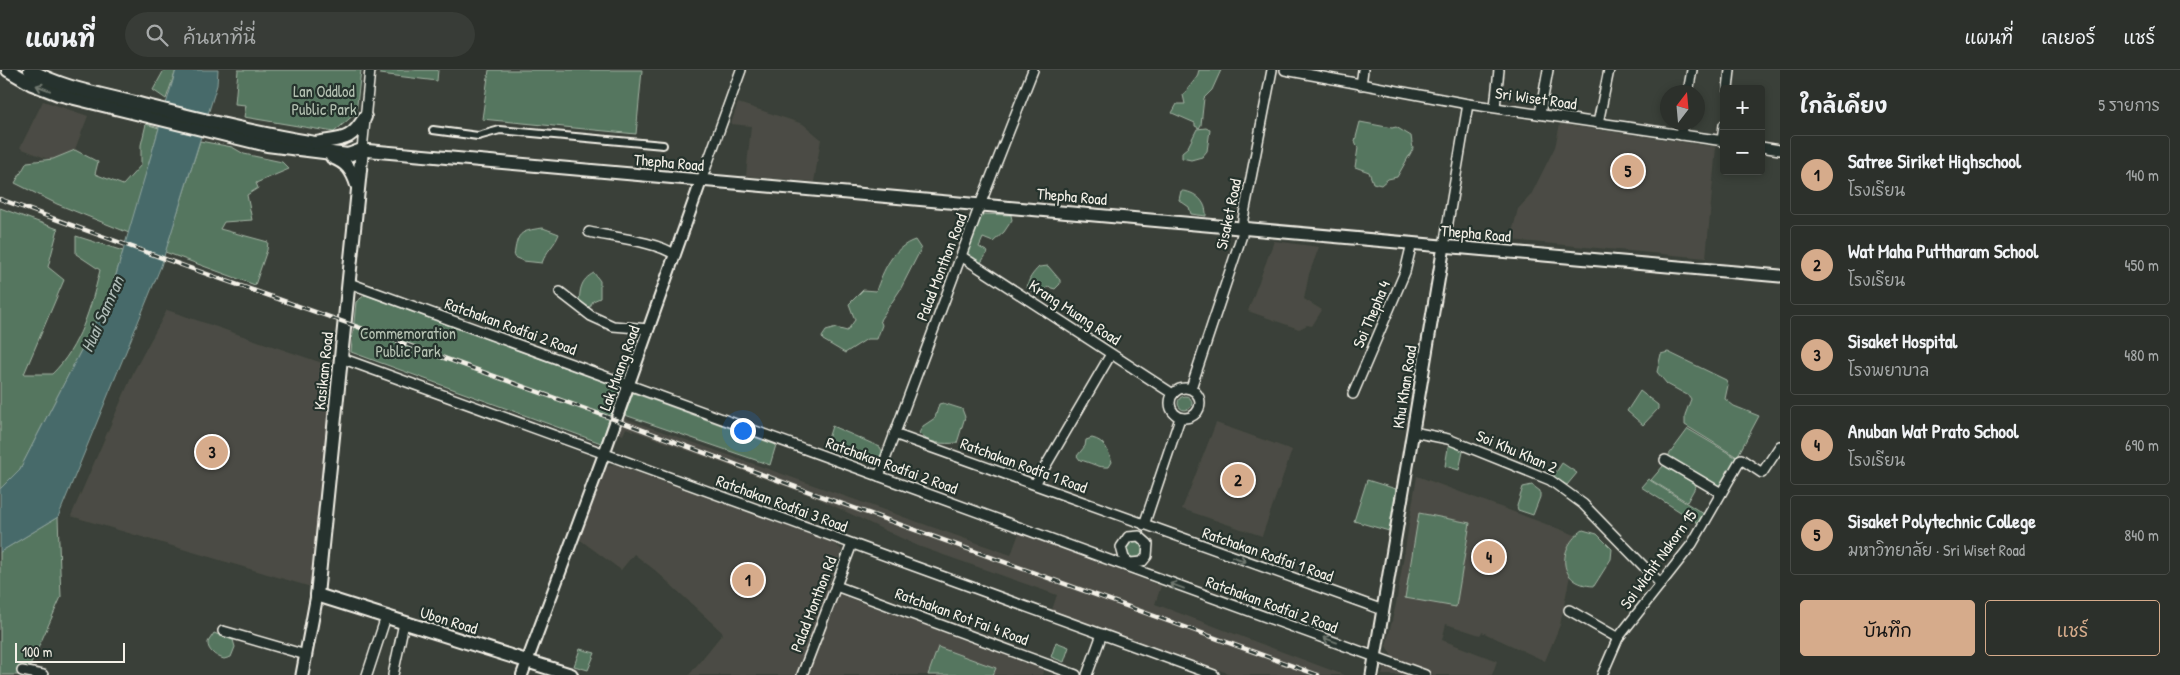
<!DOCTYPE html>
<html lang="th">
<meta charset="utf-8">
<style>
:root{--surface:#2c302b;--page:#383c37;--text:#f1f3f6;--muted:#a6a9a9;--line:#484b47;--accent:#d6ab8b}
body{margin:0;font-family:"Patrick Hand","Playpen Sans Thai",sans-serif;background:var(--page);color:var(--text)}
.controls{position:absolute;right:15px;top:15px;display:grid;overflow:hidden;border-radius:5px;box-shadow:0 2px 8px #0003}
.controls button{width:45px;height:45px;display:grid;place-items:center;padding:0;border:0;border-bottom:1px solid var(--line);background:var(--surface);color:var(--text);font:25px sans-serif}
.compass{position:absolute;left:1660px;top:15px;width:45px;height:45px;border-radius:50%;background:var(--surface);box-shadow:0 2px 8px #0003;rotate:16deg}
.scale{position:absolute;left:15px;bottom:12px;width:110px;box-sizing:border-box;padding-left:5px;border:2px solid #f4f1e8;border-top:0;font-size:14px;line-height:18px;white-space:nowrap;color:#f4f1e8;-webkit-text-stroke:4px #26332d;paint-order:stroke}
.you{position:absolute;left:742px;top:360px;width:18px;height:18px;margin:-12px;border:4px solid #fff;border-radius:50%;background:#1a73e8;box-shadow:0 0 0 8px #1a73e833}
.badge{display:grid;place-items:center;width:32px;height:32px;border-radius:50%;background:var(--accent);color:#111;font-size:16px;font-weight:700}
.pin{position:absolute;translate:-50% -50%;border:2px solid #fff;box-shadow:0 1px 5px #0006}
.list{margin:0;padding:0;list-style:none}
h2{display:flex;justify-content:space-between;align-items:center;height:65px;margin:0;padding:0 20px;font-size:21px}
h2 small{font-size:16px;font-weight:400;color:var(--muted)}
.list li{display:grid;grid-template-columns:32px 1fr auto;gap:15px;align-items:center;box-sizing:border-box;height:80px;margin:0 10px 10px;padding:0 10px;border:1px solid var(--line);border-radius:5px}
.list b{display:block;font-size:19px;white-space:nowrap}
.list p{margin:0;font-size:16px;white-space:nowrap;color:var(--muted)}
.list em{font-size:16px;font-style:normal;color:var(--muted)}
.actions{display:flex;gap:10px;padding:15px 20px}
.actions a{flex:1;padding:11px 0;border:1px solid var(--accent);border-radius:5px;text-align:center;font-size:18px;color:var(--accent)}
.actions .main{background:var(--accent);color:#111}
.icon{flex:none;width:28px;height:28px;fill:none;stroke:currentColor;stroke-width:2;stroke-linecap:round;stroke-linejoin:round}
.map{position:relative;flex:none;width:1780px;height:605px;overflow:hidden}
header{display:flex;align-items:center;gap:30px;box-sizing:border-box;height:70px;padding:0 25px;background:var(--surface);border-bottom:1px solid var(--line)}
header strong{font-size:24px}
nav{display:flex;gap:28px;margin-inline-start:auto;font-size:18px}
.search{width:350px;height:45px;background:var(--page);display:flex;align-items:center;gap:12px;box-sizing:border-box;padding:0 18px;border-radius:28px;color:var(--muted);font-size:19px}
main{display:flex}
aside{flex:1;background:var(--surface)}
.map>svg:first-child{display:block}
</style>
<header>
<strong>แผนที่</strong>
<div class="search"><svg class="icon" aria-label="search" viewBox="0 0 24 24"><circle cx="10" cy="10" r="6"/><path d="M15 15l6 6"/></svg>ค้นหาที่นี่</div>
<nav><a>แผนที่</a><a>เลเยอร์</a><a>แชร์</a></nav>
</header>
<main>
<div class="map">
<svg width="1780" height="605" viewBox="0 0 1780 605">
<rect width="100%" height="100%" fill="#3a4039"/>
<filter id="ink" filterUnits="userSpaceOnUse"><feTurbulence type="fractalNoise" baseFrequency=".02" numOctaves="2"/><feDisplacementMap in="SourceGraphic" scale="10" xChannelSelector="R" yChannelSelector="G"/><feConvolveMatrix kernelMatrix="1 2 1 2 8 2 1 2 1" color-interpolation-filters="sRGB"/></filter>
<g filter="url(#ink)">
<g fill="#4b4c44">
<path d="M43,31L88,46L68,97L20,78Z"/>
<path d="M738,33L803,54L821,69L814,112L746,106L751,56L731,54Z"/>
<path d="M1560,54L1716,77L1706,188L1510,170L1518,139L1531,125L1555,77Z"/>
<path d="M1274,171L1319,177L1309,204L1304,229L1322,240L1312,256L1307,255L1299,259L1248,241Z"/>
<path d="M167,240L334,297L311,517L71,446L134,301Z"/>
<path d="M621,347L1011,485L1019,463L1161,516L1155,534L1344,605H1233L1052,540L1057,525L918,476L817,428L626,358L623,365L616,362Z"/>
<path d="M1216,353L1292,380L1262,466L1182,439Z"/>
<path d="M614,394L834,473L842,480L827,520L1044,598L1042,605H689L723,563L656,501L634,484L621,500L579,469L606,397Z"/>
<path d="M1417,406L1578,466L1560,555L1545,591L1482,562L1480,565L1446,554L1442,570L1497,591L1492,605H1382L1384,598L1390,596L1392,586L1386,576L1396,534Z"/>
</g>
<g fill="#55765f" stroke="#a4b4a4">
<path d="M164,0H176L166,29L153,20Z"/>
<path d="M238,0H361L356,43L334,62L244,47L246,35L235,34Z"/>
<path d="M380,0H438L437,11L380,4Z"/>
<path d="M489,0H642L636,64L482,49Z"/>
<path d="M1199,0H1221L1212,20L1204,28L1201,55L1199,58L1195,56V53L1172,43L1177,34H1185L1183,25L1197,7Z"/>
<path d="M1360,52L1392,58L1396,57L1411,66L1413,79L1397,107L1388,109L1381,115L1373,113L1369,102L1355,97L1358,78L1355,71Z"/>
<path d="M146,54L159,58L129,163L57,134L15,113L27,92L53,89L75,80L98,92L95,104L123,115L141,95V75Z"/>
<path d="M1206,58L1210,60L1207,81L1202,87L1191,90L1182,88V82L1188,77L1197,59Z"/>
<path d="M200,71L232,77L244,84L282,92L289,99L256,113L258,118L247,125L252,150L224,152L220,159L268,172L267,180L255,215L165,182Z"/>
<path d="M1181,121C1195,121 1207,132 1206,146L1191,144L1189,137L1179,130Z"/>
<path d="M0,138L58,159L48,197L64,210L24,304H52C80,277 91,237 100,200L76,184V166L123,181L111,222L20,399L0,419Z"/>
<path d="M981,144L1011,145L1012,150L1004,162L993,172L983,168L979,177L988,182L980,194L968,185L966,181Z"/>
<path d="M543,158L559,164C555,175 546,181 542,193L523,191L514,187C517,163 519,161 543,158Z"/>
<path d="M915,170L921,179L900,220L880,250L882,255L877,269H867L845,283L823,270L822,267L826,261L836,258L847,261L855,250L849,234L863,220L876,221C883,201 893,177 915,170Z"/>
<path d="M1048,196L1060,210V214L1055,219L1048,217C1038,225 1037,225 1027,218C1028,209 1033,203 1039,197Z"/>
<path d="M594,203L600,211V228L593,231L590,237L579,234C580,220 580,210 594,203Z"/>
<path d="M365,225L620,318L601,373L351,282L356,232Z"/>
<path d="M1668,282L1726,310L1728,315L1725,329L1734,336L1759,346L1737,387L1685,355V345L1691,329L1689,326L1667,314L1657,302L1661,284Z"/>
<path d="M1640,321L1658,335V339L1643,355L1627,341Z"/>
<path d="M633,323L776,375L770,395L625,345Z"/>
<circle cx="1185" cy="333" r="7"/>
<path d="M943,333L962,339L965,347L957,373C943,374 928,374 919,363L923,356L935,348L939,334Z"/>
<path d="M832,356L880,377L883,383L875,394L829,378L827,372Z"/>
<path d="M1688,359L1737,388L1719,417L1668,386Z"/>
<path d="M1092,368C1105,371 1108,380 1112,392L1109,397C1098,398 1090,392 1080,390L1077,386L1085,376L1086,370Z"/>
<path d="M1449,372L1464,377L1459,400L1445,396Z"/>
<path d="M1562,393L1577,403L1567,415L1553,407Z"/>
<path d="M1664,395L1697,414L1687,432L1651,410Z"/>
<path d="M1648,409L1704,444L1698,453L1641,417Z"/>
<path d="M1367,410L1396,419L1389,461L1354,451Z"/>
<path d="M1532,415L1540,421V427L1533,445L1518,440L1517,436L1523,417Z"/>
<path d="M1419,443L1470,453L1456,537L1405,528Z"/>
<path d="M58,447L61,527L26,605H0V482Z"/>
<path d="M1583,460L1597,464L1612,479L1611,489L1594,516C1557,515 1557,477 1583,460Z"/>
<circle cx="1134" cy="479" r="10"/>
<path d="M214,563L233,570L235,577L231,587L224,589C217,587 207,581 208,572Z"/>
<path d="M1056,572L1069,577L1064,592L1051,587Z"/>
<path d="M938,577L996,598L993,605H928Z"/>
<path d="M580,579L595,583L588,600L574,596Z"/>
</g>
<path fill="#466b6a" stroke="#8ca19c" d="M176,0H218L217,15L161,196L58,447L0,482V419L20,399L111,222Z"/>
<g fill="none" stroke-linecap="round" stroke-linejoin="round">
<defs>
<path id="pedestrian" d="M433,60L478,66L500,60L663,75"/>
<g id="minor">
<path d="M1285,0L1468,34L1724,71"/>
<path d="M1361,15L1363,0"/>
<path d="M1728,19L1730,0"/>
<path d="M1688,22L1692,0"/>
<path d="M1495,37L1499,0"/>
<path d="M1540,44L1548,0"/>
<path d="M1598,53L1609,0"/>
<path d="M1681,65L1683,52"/>
<path d="M1722,71L1724,55"/>
<path d="M1761,77L1780,80"/>
<path d="M362,80L370,0"/>
<path d="M701,111L741,0"/>
<path d="M589,162C611,167 659,172 675,185"/>
<path d="M1444,176L1468,34"/>
<path d="M961,186L1173,324"/>
<path d="M349,213L1425,605"/>
<path d="M560,222L591,246L613,256L649,259"/>
<path d="M341,288L1214,605"/>
<circle cx="1185" cy="333" r="15"/>
<path d="M1191,318L1242,165L1243,149L1272,0"/>
<path d="M1353,324L1405,202L1412,173"/>
<path d="M1413,362L1448,369L1550,410L1583,434L1661,514"/>
<path d="M894,364L1383,540"/>
<path d="M1665,390L1721,423"/>
<path d="M879,406L980,135L1033,0"/>
<path d="M1035,414L1111,284"/>
<path d="M1144,455L1180,348"/>
<path d="M1130,493L1142,492L1147,486L1148,474L1139,466L1128,467L1121,477L1124,488L1135,498"/>
<path d="M836,516L1076,605"/>
<path d="M1569,540L1618,568"/>
<path d="M223,561L306,585"/>
<path d="M22,601L43,605"/>
<path d="M367,605L386,547"/>
<path d="M393,605L404,553"/>
<path d="M802,605L852,474"/>
<path d="M1087,605L1102,564"/>
<path d="M1602,605L1618,568L1692,474L1741,389L1762,403L1780,376"/>
</g>
<path id="tertiary" d="M522,605L604,384L701,111"/>
<g id="secondary">
<path d="M362,80L1780,206"/>
<path d="M302,605L317,525"/>
<path d="M1372,605L1444,176"/>
</g>
<g id="primary">
<path d="M8,0L32,14L58,24L267,75L348,85L362,80"/>
<path d="M30,0C62,18 100,24 135,33C195,48 254,63 315,73"/>
<path d="M316,73C343,68 350,72 365,47"/>
<path d="M362,80L317,525L571,605"/>
<path d="M332,87C347,93 352,100 357,115"/>
</g>
</defs>
<use href="#pedestrian" stroke="#f4f1e8" stroke-width="10"/>
<use href="#minor" stroke="#f4f1e8" stroke-width="12"/>
<use href="#tertiary" stroke="#f4f1e8" stroke-width="14"/>
<use href="#secondary" stroke="#f4f1e8" stroke-width="15"/>
<use href="#primary" stroke="#f4f1e8" stroke-width="16"/>
<use href="#pedestrian" stroke="#26332d" stroke-width="6"/>
<use href="#minor" stroke="#26332d" stroke-width="9"/>
<use href="#tertiary" stroke="#26332d" stroke-width="10"/>
<use href="#secondary" stroke="#26332d" stroke-width="11"/>
<use href="#primary" stroke="#26332d" stroke-width="12"/>
<defs>
<path id="rail" d="M0,129L187,197L344,252L616,350L815,424L1318,605"/>
</defs>
<use href="#rail" stroke="#f4f1e8" stroke-width="4.5"/>
<use href="#rail" stroke="#26332d" stroke-width="2.5" stroke-dasharray="8" stroke-linecap="butt"/>
</g>
<defs><path id="oneway-shaft" d="M-6 0H5M1.5-3L5.5 0L1.5 3" fill="none" stroke-width="1.6" stroke-linecap="round" stroke-linejoin="round" transform="scale(1.25)"/></defs>
<g stroke="#6e766e">
<use href="#oneway-shaft" transform="translate(43 18) rotate(-159)"/>
<use href="#oneway-shaft" transform="translate(1239 489) rotate(19)"/>
<use href="#oneway-shaft" transform="translate(1177 516) rotate(-160)"/>
<use href="#oneway-shaft" transform="translate(1330 570) rotate(-160)"/>
</g>
</g>
<g text-anchor="middle" dominant-baseline="central" stroke-width="4.5" stroke-linejoin="round" paint-order="stroke">
<g font-size="16" fill="#b4c0b1" stroke="#26332d">
<text x="324" y="21">Lan Oddlod<tspan x="324" dy="18">Public Park</tspan></text>
<text x="408" y="263">Commemoration<tspan x="408" dy="18">Public Park</tspan></text>
</g>
<g font-size="16" fill="#f4f1e8" stroke="#26332d">
<text transform="translate(1536 28) rotate(8)">Sri Wiset Road</text>
<text transform="translate(669 92) rotate(5)">Thepha Road</text>
<text transform="translate(1072 126) rotate(5)">Thepha Road</text>
<text transform="translate(1228 144) rotate(-78)">Sisaket Road</text>
<text transform="translate(1476 163) rotate(5)">Thepha Road</text>
<text transform="translate(941 197) rotate(-69)">Palad Monthon Road</text>
<text transform="translate(1075 242) rotate(33)">Krang Muang Road</text>
<text transform="translate(1371 244) rotate(-67)">Soi Thepha 4</text>
<text transform="translate(511 256) rotate(20)">Ratchakan Rodfai 2 Road</text>
<text transform="translate(619 298) rotate(-70)">Lak Muang Road</text>
<text transform="translate(323 301) rotate(-84)">Kasikam Road</text>
<text transform="translate(1404 317) rotate(-81)">Khu Khan Road</text>
<text transform="translate(1517 381) rotate(23)">Soi Khu Khan 2</text>
<text transform="translate(892 395) rotate(20)">Ratchakan Rodfai 2 Road</text>
<text transform="translate(1024 395) rotate(20)">Ratchakan Rodfa 1 Road</text>
<text transform="translate(782 433) rotate(20)">Ratchakan Rodfai 3 Road</text>
<text transform="translate(1268 484) rotate(19)">Ratchakan Rodfai 1 Road</text>
<text transform="translate(1658 489) rotate(-54)">Soi Wichit Nakorn 15</text>
<text transform="translate(813 534) rotate(-69)">Palad Monthon Rd</text>
<text transform="translate(1272 534) rotate(20)">Ratchakan Rodfai 2 Road</text>
<text transform="translate(962 546) rotate(20)">Ratchakan Rot Fai 4 Road</text>
<text transform="translate(449 550) rotate(17)">Ubon Road</text>
</g>
<g font-size="18" font-style="italic" fill="#aebbb6" stroke="#26332d">
<text transform="translate(102 244) rotate(-66)">Huai Samran</text>
</g>
</g>
</svg>
<div class="controls">
<button>+</button>
<button>−</button>
</div>
<svg class="compass" viewBox="-18 -18 36 36"><path d="M0-13l5 13h-10z" fill="#e53935"/><path d="M0 13l5-13h-10z" fill="#a6a9a9"/></svg>
<div class="scale">100 m</div>
<div class="you"></div>
<div class="pin badge" style="left:748px;top:510px">1</div>
<div class="pin badge" style="left:1238px;top:410px">2</div>
<div class="pin badge" style="left:212px;top:382px">3</div>
<div class="pin badge" style="left:1489px;top:487px">4</div>
<div class="pin badge" style="left:1628px;top:101px">5</div>
</div>
<aside>
<h2>ใกล้เคียง<small>5 รายการ</small></h2>
<ul class="list">
<li><span class="badge">1</span><div><b>Satree Siriket Highschool</b><p>โรงเรียน</p></div><em>140 m</em></li>
<li><span class="badge">2</span><div><b>Wat Maha Puttharam School</b><p>โรงเรียน</p></div><em>450 m</em></li>
<li><span class="badge">3</span><div><b>Sisaket Hospital</b><p>โรงพยาบาล</p></div><em>480 m</em></li>
<li><span class="badge">4</span><div><b>Anuban Wat Prato School</b><p>โรงเรียน</p></div><em>690 m</em></li>
<li><span class="badge">5</span><div><b>Sisaket Polytechnic College</b><p>มหาวิทยาลัย · Sri Wiset Road</p></div><em>840 m</em></li>
</ul>
<div class="actions"><a class="main">บันทึก</a><a>แชร์</a></div>
</aside>
</main>
